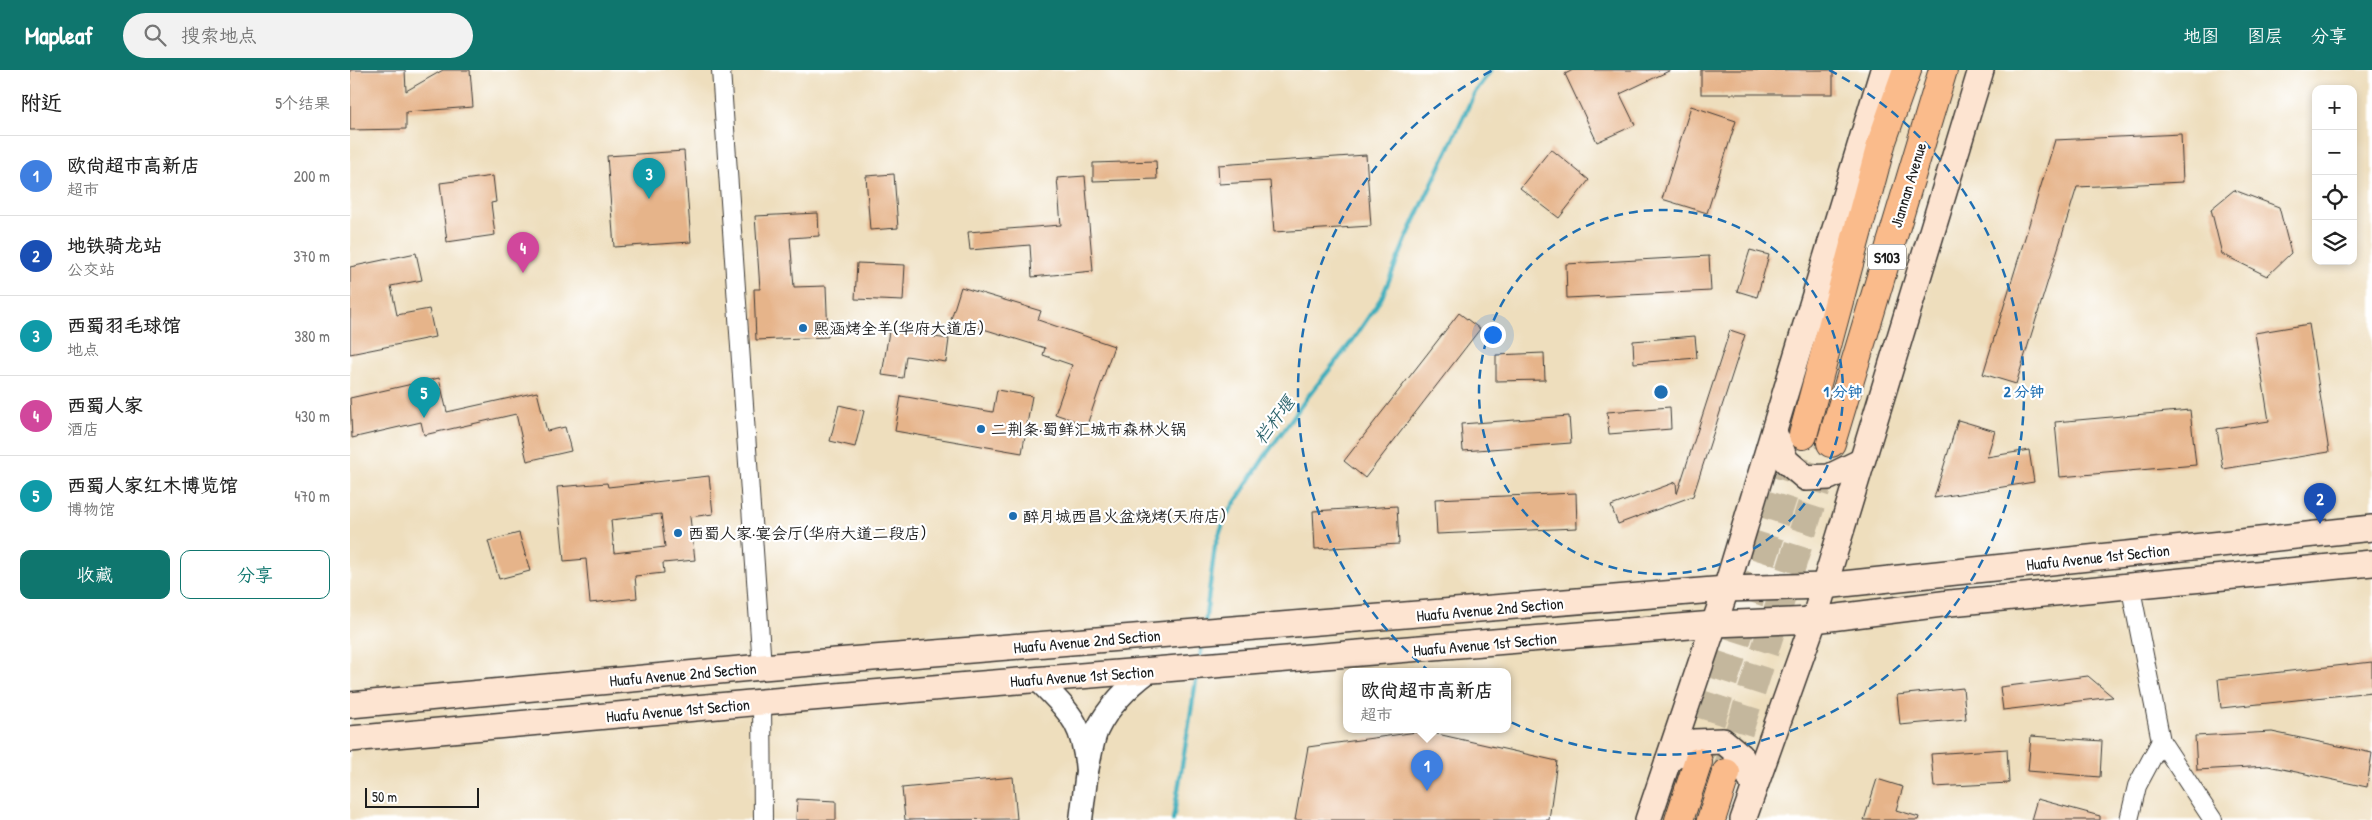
<!DOCTYPE html>
<html lang="zh">
<meta charset="utf-8">
<style>
:root{--surface:#fff;--page:#f2f2f2;--text:#222;--muted:#767676;--line:#e0e0e0;--accent:#0f766e}
body{margin:0;font-family:"Patrick Hand","LXGW WenKai TC",sans-serif;background:var(--page);color:var(--text)}
.controls{position:absolute;right:15px;top:15px;display:grid;overflow:hidden;border-radius:10px;box-shadow:0 2px 8px #0003}
.controls button{width:45px;height:45px;display:grid;place-items:center;padding:0;border:0;border-bottom:1px solid var(--line);background:var(--surface);color:var(--text);font:25px sans-serif}
.scale{position:absolute;left:15px;bottom:12px;width:114px;box-sizing:border-box;padding-left:5px;border:2px solid #1c1c1c;border-top:0;font-size:14px;line-height:18px;white-space:nowrap;color:#1c1c1c;-webkit-text-stroke:4px #fff;paint-order:stroke}
.you{position:absolute;left:1142px;top:264px;width:18px;height:18px;margin:-12px;border:4px solid #fff;border-radius:50%;background:#1a73e8;box-shadow:0 0 0 8px #1a73e833}
.badge{display:grid;place-items:center;width:32px;height:32px;border-radius:50%;background:var(--accent);color:#fff;font-size:16px;font-weight:700}
.pin{position:absolute;translate:-50% -41px;filter:drop-shadow(0 1px 2px #0008)}
.pin::after{content:'';position:absolute;top:26px;width:18px;height:15px;background:inherit;clip-path:polygon(0 0,100% 0,50% 100%)}
.popup{position:absolute;left:993px;top:598px;width:168px;height:65px;box-sizing:border-box;display:grid;place-content:center;border-radius:10px;background:var(--surface);filter:drop-shadow(0 1px 4px #0005);font-size:16px;white-space:nowrap;color:var(--muted)}
.popup b{font-size:19px;color:var(--text)}
.popup::after{content:'';position:absolute;left:50%;top:100%;margin-left:-10px;border:10px solid transparent;border-top-color:var(--surface)}
.list{margin:0;padding:0;list-style:none}
h2{display:flex;justify-content:space-between;align-items:center;height:65px;margin:0;padding:0 20px;font-size:21px}
h2 small{font-size:16px;font-weight:400;color:var(--muted)}
.list li{display:grid;grid-template-columns:32px 1fr auto;gap:15px;align-items:center;box-sizing:border-box;height:80px;padding:0 20px;border-top:1px solid var(--line)}
.list b{display:block;font-size:19px;white-space:nowrap}
.list p{margin:0;font-size:16px;white-space:nowrap;color:var(--muted)}
.list em{font-size:16px;font-style:normal;color:var(--muted)}
.actions{display:flex;gap:10px;padding:15px 20px}
.actions a{flex:1;padding:11px 0;border:1px solid var(--accent);border-radius:10px;text-align:center;font-size:18px;color:var(--accent)}
.actions .main{background:var(--accent);color:#fff}
.icon{flex:none;width:28px;height:28px;fill:none;stroke:currentColor;stroke-width:2;stroke-linecap:round;stroke-linejoin:round}
.map{position:relative;flex:none;width:2022px;height:750px;overflow:hidden}
header{display:flex;align-items:center;gap:30px;box-sizing:border-box;height:70px;padding:0 25px;background:var(--accent);color:#fff}
header strong{font-size:24px}
nav{display:flex;gap:28px;margin-inline-start:auto;font-size:18px}
.search{width:350px;height:45px;background:var(--page);display:flex;align-items:center;gap:12px;box-sizing:border-box;padding:0 18px;border-radius:28px;color:var(--muted);font-size:19px}
main{display:flex}
aside{flex:1;background:var(--surface)}
.map>svg:first-child{display:block}
</style>
<header>
<strong>Mapleaf</strong>
<div class="search"><svg class="icon" aria-label="search" viewBox="0 0 24 24"><circle cx="10" cy="10" r="6"/><path d="M15 15l6 6"/></svg>搜索地点</div>
<nav><a>地图</a><a>图层</a><a>分享</a></nav>
</header>
<main>
<aside>
<h2>附近<small>5个结果</small></h2>
<ul class="list">
<li><span class="badge" style="background:#3f7fe0">1</span><div><b>欧尚超市高新店</b><p>超市</p></div><em>200 m</em></li>
<li><span class="badge" style="background:#1a4fb4">2</span><div><b>地铁骑龙站</b><p>公交站</p></div><em>370 m</em></li>
<li><span class="badge" style="background:#0f9aa8">3</span><div><b>西蜀羽毛球馆</b><p>地点</p></div><em>380 m</em></li>
<li><span class="badge" style="background:#d1479c">4</span><div><b>西蜀人家</b><p>酒店</p></div><em>430 m</em></li>
<li><span class="badge" style="background:#0f9aa8">5</span><div><b>西蜀人家红木博览馆</b><p>博物馆</p></div><em>470 m</em></li>
</ul>
<div class="actions"><a class="main">收藏</a><a>分享</a></div>
</aside>
<div class="map">
<svg width="2022" height="750" viewBox="0 0 2022 750">
<rect width="100%" height="100%" fill="#fff"/>
<filter id="ink" filterUnits="userSpaceOnUse"><feTurbulence type="fractalNoise" baseFrequency=".02" numOctaves="2"/><feDisplacementMap in="SourceGraphic" scale="10" xChannelSelector="R" yChannelSelector="G"/><feConvolveMatrix kernelMatrix="1 2 1 2 8 2 1 2 1" color-interpolation-filters="sRGB"/></filter>
<filter id="wash" filterUnits="userSpaceOnUse"><feTurbulence type="fractalNoise" baseFrequency=".0096" numOctaves="4" result="noise"/><feDisplacementMap in="SourceGraphic" scale="20" xChannelSelector="R" yChannelSelector="G"/><feGaussianBlur stdDeviation="1.12" result="paint"/><feColorMatrix in="noise" values="0 0 0 0 0 0 0 0 0 0 0 0 0 0 0 0 0 1.4 0 .05"/><feComposite in="paint" operator="in"/></filter>
<g filter="url(#wash)">
<rect width="100%" height="100%" fill="#eedebd"/>
<g fill="none" stroke-linecap="round" stroke-linejoin="round">
<g stroke="#3eadbb" stroke-width="4.5">
<path d="M855,553L865,476L875,448L915,386L956,329L1003,270L1032,227L1057,167L1125,22L1141,0"/>
<path d="M850,588L853,568"/>
<path d="M823,750L847,605"/>
</g>
</g>
<g id="blocks">
<g fill="#e6b48a" fill-rule="evenodd">
<path d="M0,0H55L56,21L93,0H120L123,37L56,42V59L0,60Z"/>
<path d="M1223,0H1321L1270,24L1285,55L1247,72L1215,4Z"/>
<rect x="1351" y="0" width="132" height="24"/>
<path d="M1341,36L1386,51L1357,143L1312,129Z"/>
<path d="M1831,64L1833,112L1727,117L1666,314L1633,304L1705,70Z"/>
<path d="M1201,79L1239,110L1209,148L1170,118Z"/>
<path d="M334,81L341,172L264,177L257,86Z"/>
<path d="M1016,85L1021,156L924,162L920,111L869,114L868,95Z"/>
<path d="M806,91L807,109L743,111V93Z"/>
<path d="M544,104L548,158L520,160L516,106Z"/>
<path d="M143,106L146,132L141,133L145,165L97,172L90,113Z"/>
<path d="M735,106L743,201L682,207L680,175L620,180L618,162L711,155L707,108Z"/>
<path d="M1884,120L1929,137L1941,183L1917,206L1872,184L1861,139Z"/>
<path d="M468,143L469,166L440,168L444,217L476,216L478,267L406,270L404,219H410L405,146Z"/>
<path d="M1400,180L1419,185L1407,227L1387,221Z"/>
<path d="M66,183L72,210L41,216L47,245L79,239L85,267L0,284V197Z"/>
<path d="M1359,186L1361,221L1217,228L1216,194Z"/>
<path d="M507,193L555,195L553,231L505,229Z"/>
<path d="M611,217L691,241L688,250L764,276L737,355L705,344L722,295L693,285L695,278L601,249Z"/>
<path d="M1109,243L1130,259L1015,408L994,391Z"/>
<path d="M1959,254L1979,382L1873,399L1867,359L1919,351L1905,263Z"/>
<path d="M1380,260L1395,265L1343,426L1268,454L1261,436L1326,412L1327,424Z"/>
<path d="M539,261L599,269L596,292L556,286L553,308L532,305Z"/>
<path d="M1345,266L1347,288L1284,293L1283,271Z"/>
<path d="M1194,283L1195,310L1146,311V285Z"/>
<path d="M89,308L97,342L187,322L197,361L215,357L221,381L177,391L166,344L74,365L71,352L2,368L0,328Z"/>
<path d="M647,320L682,326L672,383L545,361L551,326L643,342Z"/>
<path d="M489,335L514,341L505,377L480,371Z"/>
<path d="M1320,337L1321,359L1259,364L1257,342Z"/>
<path d="M1840,340L1846,395L1710,407L1705,352Z"/>
<path d="M1219,346L1221,373L1113,381L1111,354Z"/>
<path d="M1608,350L1645,361L1637,387L1679,380L1684,412L1584,428Z"/>
<path d="M359,406L363,444L340,447L345,490L313,493L314,503L285,506L287,528L240,533L236,489L214,491L207,417L257,413L258,417ZM311,444L315,477L264,483L261,450Z"/>
<path d="M1226,423L1227,458L1087,464L1085,429Z"/>
<path d="M1047,436L1049,474L965,479L963,441Z"/>
<path d="M169,463L180,501L149,509L138,471Z"/>
<path d="M2022,592V622L1871,638L1868,609Z"/>
<path d="M1738,606L1763,627L1653,640L1650,617Z"/>
<path d="M1613,618L1616,649L1550,655L1547,625Z"/>
<path d="M1074,661L1207,691L1199,750H945L958,677Z"/>
<path d="M1922,662L2022,683L2017,717L1918,696L1847,700L1845,666Z"/>
<path d="M1681,666L1752,671L1750,707L1678,701Z"/>
<path d="M1657,679L1659,713L1584,717L1581,684Z"/>
<path d="M663,707L667,749L555,750L552,718Z"/>
<path d="M1527,709L1553,717L1546,740L1569,747L1568,750H1514Z"/>
<path d="M447,729L486,731V750H446Z"/>
<path d="M1687,729L1750,746V750H1681Z"/>
</g>
</g>
</g>
<g filter="url(#ink)">
<use href="#blocks" fill-opacity="0" stroke="#3c3934" stroke-width="1"/>
<g fill="none" stroke-linecap="round" stroke-linejoin="round">
<g stroke="#c4b79d" stroke-width="28" stroke-dasharray="28 14" stroke-linecap="butt">
<path d="M1348,692L1453,365"/>
<path d="M1376,702L1481,373"/>
</g>
<defs>
<g id="minor">
<path d="M371,0L412,597"/>
<path d="M1780,514L1811,671L1863,750"/>
<path d="M412,632L413,750"/>
<path d="M1779,750L1787,716L1811,671"/>
</g>
<g id="tertiary">
<path d="M687,609C720,643 733,652 737,701C740,688 742,672 747,660C758,637 779,616 798,602"/>
<path d="M731,750L737,701"/>
</g>
<g id="secondary">
<path d="M1424,362L1436,391L1456,408L1479,407L1510,392"/>
<path d="M0,635L412,597L1376,519L1474,516L2022,458"/>
<path d="M0,669L412,632L1364,554L1464,550L1600,533L2022,493"/>
<path d="M1318,691L1344,672L1373,671L1391,686L1404,717"/>
<path d="M1298,750L1376,519L1533,0"/>
<path d="M1393,750L1464,550L1631,0"/>
</g>
<g id="trunk">
<path d="M1453,365L1532,71L1557,0"/>
<path d="M1481,373L1593,0"/>
<path d="M1329,750L1348,692"/>
<path d="M1361,750L1376,703"/>
</g>
</defs>
<use href="#minor" stroke="#3c3934" stroke-width="20"/>
<use href="#tertiary" stroke="#3c3934" stroke-width="25"/>
<use href="#secondary" stroke="#3c3934" stroke-width="28"/>
<use href="#trunk" stroke="#3c3934" stroke-width="30"/>
<use href="#minor" stroke="#fff" stroke-width="18"/>
<use href="#tertiary" stroke="#fff" stroke-width="22"/>
<use href="#secondary" stroke="#fde4d1" stroke-width="25"/>
<use href="#trunk" stroke="#fabb8b" stroke-width="28"/>
</g>
</g>
<g fill="none" stroke="#1f6fb2" stroke-width="2.5" stroke-dasharray="9 6">
<circle cx="1311" cy="322" r="182"/>
<path d="M1479 0A363 363 0 1 1 1143 0"/>
</g>
<g fill="#1f6fb2" stroke="#fff" stroke-width="2">
<circle cx="453" cy="258" r="5"/>
<circle cx="631" cy="359" r="5"/>
<circle cx="663" cy="446" r="5"/>
<circle cx="328" cy="463" r="5"/>
</g>
<g text-anchor="middle" dominant-baseline="central" stroke-width="4.5" stroke-linejoin="round" paint-order="stroke">
<rect fill="#fff" stroke="#606060" stroke-width="1" x="1518" y="174.5" width="38" height="25" rx="4"/>
<g font-size="15" font-weight="bold" fill="#1c1c1c">
<text x="1537" y="187">S103</text>
</g>
<g font-size="16" fill="#1c1c1c" stroke="#fff">
<text transform="translate(1558 115) rotate(-73)">Jiannan Avenue</text>
<text transform="translate(1748 487) rotate(-6)">Huafu Avenue 1st Section</text>
<text transform="translate(1140 539) rotate(-5)">Huafu Avenue 2nd Section</text>
<text transform="translate(737 571) rotate(-5)">Huafu Avenue 2nd Section</text>
<text transform="translate(1135 574) rotate(-5)">Huafu Avenue 1st Section</text>
<text transform="translate(333 604) rotate(-5)">Huafu Avenue 2nd Section</text>
<text transform="translate(732 606) rotate(-4)">Huafu Avenue 1st Section</text>
<text transform="translate(328 640) rotate(-5)">Huafu Avenue 1st Section</text>
</g>
<g font-size="16" fill="#1c1c1c" stroke="#fff" text-anchor="start">
<text x="463" y="258">熙涵烤全羊(华府大道店)</text>
<text x="641" y="359">二荆条·蜀鲜汇城市森林火锅</text>
<text x="673" y="446">醉月城西昌火盆烧烤(天府店)</text>
<text x="338" y="463">西蜀人家·宴会厅(华府大道二段店)</text>
</g>
<g font-size="18" font-style="italic" fill="#2d646c" stroke="#fff">
<text transform="translate(924 350) rotate(-53)">栏杆堰</text>
</g>
</g>
<circle cx="1311" cy="322" r="8" fill="#1f6fb2" stroke="#fff" stroke-width="2.5"/>
<g font-size="15" text-anchor="middle" font-weight="bold" fill="#1f6fb2" stroke="#fff" stroke-width="4.5" stroke-linejoin="round" paint-order="stroke">
<text x="1493" y="327">1 分钟</text>
<text x="1674" y="327">2 分钟</text>
</g>
</svg>
<div class="controls">
<button>+</button>
<button>−</button>
<button><svg class="icon" aria-label="locate" viewBox="0 0 24 24"><circle cx="12" cy="12" r="6"/><path d="M12 2v4M12 18v4M2 12h4M18 12h4"/></svg></button>
<button><svg class="icon" aria-label="layers" viewBox="0 0 24 24"><path d="M12 4l9 5-9 5-9-5zM3 14l9 5 9-5"/></svg></button>
</div>
<div class="scale">50 m</div>
<div class="you"></div>
<div class="pin badge" style="left:1077px;top:721px;background:#3f7fe0">1</div>
<div class="popup"><b>欧尚超市高新店</b>超市</div>
<div class="pin badge" style="left:1970px;top:454px;background:#1a4fb4">2</div>
<div class="pin badge" style="left:299px;top:129px;background:#0f9aa8">3</div>
<div class="pin badge" style="left:173px;top:203px;background:#d1479c">4</div>
<div class="pin badge" style="left:74px;top:348px;background:#0f9aa8">5</div>
</div>
</main>
